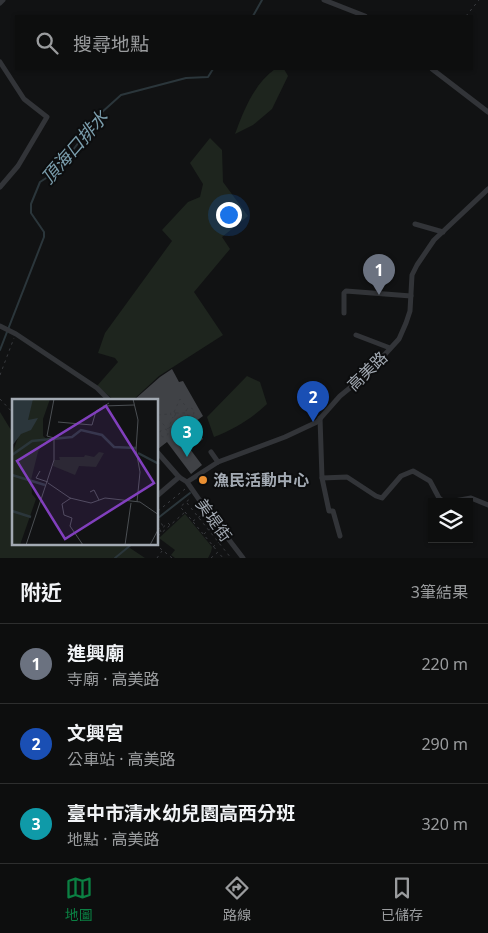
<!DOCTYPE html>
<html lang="zh-TW">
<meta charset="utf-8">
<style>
:root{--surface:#0d0e0e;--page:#1b1c1c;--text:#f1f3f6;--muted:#9a9c9e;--line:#2d2e2e;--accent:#0b8043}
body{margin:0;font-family:"Noto Sans","Noto Sans TC",sans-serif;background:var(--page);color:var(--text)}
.controls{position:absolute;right:15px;bottom:15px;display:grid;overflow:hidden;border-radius:0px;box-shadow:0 1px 4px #0004}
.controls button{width:45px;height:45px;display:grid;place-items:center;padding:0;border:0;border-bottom:1px solid var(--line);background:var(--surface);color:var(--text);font:25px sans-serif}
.you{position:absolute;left:228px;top:214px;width:18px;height:18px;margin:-12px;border:4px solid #fff;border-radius:50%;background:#1a73e8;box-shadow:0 0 0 8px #1a73e833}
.badge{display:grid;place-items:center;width:32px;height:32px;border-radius:50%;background:var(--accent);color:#fff;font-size:16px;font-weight:700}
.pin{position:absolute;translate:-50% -41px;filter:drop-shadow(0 1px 2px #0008)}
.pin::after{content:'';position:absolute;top:26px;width:18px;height:15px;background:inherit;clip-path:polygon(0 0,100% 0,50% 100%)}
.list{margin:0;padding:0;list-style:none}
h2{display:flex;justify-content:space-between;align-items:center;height:65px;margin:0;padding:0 20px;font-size:21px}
h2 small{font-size:16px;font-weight:400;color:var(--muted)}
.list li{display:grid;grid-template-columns:32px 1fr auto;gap:15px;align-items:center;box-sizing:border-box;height:80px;padding:0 20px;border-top:1px solid var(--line)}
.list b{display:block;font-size:19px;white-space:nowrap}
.list p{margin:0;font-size:16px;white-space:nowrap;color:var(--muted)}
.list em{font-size:16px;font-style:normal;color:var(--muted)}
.icon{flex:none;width:28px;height:28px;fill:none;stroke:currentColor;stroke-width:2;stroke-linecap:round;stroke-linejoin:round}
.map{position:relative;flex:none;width:488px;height:558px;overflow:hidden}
.search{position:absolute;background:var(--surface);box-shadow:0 1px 4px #0004;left:15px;right:15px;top:15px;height:55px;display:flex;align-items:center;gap:12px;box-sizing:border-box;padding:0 18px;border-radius:0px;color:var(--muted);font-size:19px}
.sheet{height:305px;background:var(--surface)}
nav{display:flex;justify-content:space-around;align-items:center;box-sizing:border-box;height:70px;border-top:1px solid var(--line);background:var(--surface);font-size:14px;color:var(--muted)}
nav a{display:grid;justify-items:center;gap:2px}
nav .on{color:var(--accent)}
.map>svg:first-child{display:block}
</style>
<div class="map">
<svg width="488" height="558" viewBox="0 0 488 558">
<rect width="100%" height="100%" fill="#111213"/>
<g fill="#1e251e">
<path d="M275,69H284L288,76L272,109L253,125L235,134C244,110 254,84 275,69Z"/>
<path d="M210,138L222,150L223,182L248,216L222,237L230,249L194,292L223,335L159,376L133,400H114L97,386L118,362L115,358L98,353L105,333L172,241L162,230L188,202L200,197L203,184L190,163Z"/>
<path d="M247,376L260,382L267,404C251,419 234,429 214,437L207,417Z"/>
<path d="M0,412L14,435V544H124L145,558H0Z"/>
<path d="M185,514L212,547L211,552L208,558H175L171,555L175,550L159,538Z"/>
</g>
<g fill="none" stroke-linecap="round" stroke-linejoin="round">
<g stroke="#2b363b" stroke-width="2">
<path d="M253,16L262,0"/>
<path d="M0,350L44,237V232L31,213V204L40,182L57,171L101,113L121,95L186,78L208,77L213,69"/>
<path d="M158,518L190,493"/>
<path d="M115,558L132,544"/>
</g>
</g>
<path fill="#404246" d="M172,369L179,382L183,381L203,416L192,424L203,439L190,449L202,465L191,474L167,442L158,449V400H134L160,377Z"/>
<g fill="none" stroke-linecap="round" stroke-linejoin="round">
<g stroke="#393b3f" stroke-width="1" stroke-dasharray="2.5 4" stroke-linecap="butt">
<path d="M466,16L479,0"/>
<path d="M0,375L14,338"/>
<path d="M0,399L14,414"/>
<circle cx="190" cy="412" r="4"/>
<circle cx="173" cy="414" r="2.5"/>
<path d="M174,412L180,399L188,409"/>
<path d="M176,413H185"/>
<path d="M158,415L169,414"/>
<path d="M193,416L201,428"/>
<path d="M158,419L168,429L173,417"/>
<path d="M169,428L186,416"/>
<circle cx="164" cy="433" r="4"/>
<path d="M187,503L231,558"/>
<path d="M158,511L185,489"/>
<path d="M185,512L218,552"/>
<path d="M158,518L163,526"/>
<path d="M193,521L202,515"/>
<path d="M161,532L160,530L168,523L170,525"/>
<path d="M204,534L212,527"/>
<path d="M158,536L185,512L180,507L191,498"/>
<path d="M155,544L172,558"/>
<path d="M213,547L221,540"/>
<path d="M157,558L162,551"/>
<path d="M211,558L218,552L223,558"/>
</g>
<g stroke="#323438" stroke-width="5">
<path d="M324,0L365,16"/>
<path d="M0,3L3,0"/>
<path d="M0,62L24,99L47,117L18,166L0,187"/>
<path d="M432,69L488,112"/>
<path d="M415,224L443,232"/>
<path d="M344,313V293L346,291L411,296"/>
<path d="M0,326L16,334L97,388L109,400"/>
<path d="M356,335L390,348"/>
<path d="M320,418L322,478L347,477L376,496L382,498L401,476L413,471L430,481L439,498L444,502"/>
<path d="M211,452L218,462"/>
<path d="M158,453L179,477L187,482L207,511L243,558"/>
<path d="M322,478L329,511H333L340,536"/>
<path d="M187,482L218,462L285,437L317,422L340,396L367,374L399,339L406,323L410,311L412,275L417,265L434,240L488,189"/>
<path d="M158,495L179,477"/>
<path d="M449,502L471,498L488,505"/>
</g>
</g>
<circle fill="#ea8f32" stroke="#0c0d0e" stroke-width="2" cx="203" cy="480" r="5"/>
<g text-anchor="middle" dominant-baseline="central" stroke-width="4" stroke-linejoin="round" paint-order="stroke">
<g font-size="16" fill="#a3aab3" stroke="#0c0d0e">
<text transform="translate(367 371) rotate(-44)">高美路</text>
<text transform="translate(214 520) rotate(54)">美堤街</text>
</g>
<g font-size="16" font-weight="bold" fill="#a3aab3" stroke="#0c0d0e" text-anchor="start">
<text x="213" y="480">漁民活動中心</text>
</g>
<g font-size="18" font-style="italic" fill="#7b9ead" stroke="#0c0d0e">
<text transform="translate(74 147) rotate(-49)">頂海口排水</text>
</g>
</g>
<g transform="translate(12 399)">
<rect width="146" height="146" fill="#111213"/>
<path d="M14,0H38L31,20V37L37,42L30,45L26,53L19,81L20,95L24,100L8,146H0L1,52L13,20ZM87,53L92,54L84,68L67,67L63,76L41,67L42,61H48L47,58H72L73,56L82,58Z" fill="#1e251e"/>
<path d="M0,0H21L16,21L26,19L19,31L9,35L0,47Z" fill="#2b363b"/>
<path fill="none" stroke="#2b363b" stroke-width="2.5" d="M126,54L147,65M0,56L20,42L60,38L69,31L90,36L102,48L124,49M0,76L33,86M0,112L19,118"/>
<path fill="none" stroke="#4b4f53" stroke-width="1" d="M121,0L126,21L124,51L128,73L125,103M91,7L122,6M46,23L80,26L84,12L97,4M28,72L24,79L36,83M36,84L58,99L79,104L93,99L128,103L147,116M78,93L82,91L87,101M59,99L50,105L52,116L60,119L58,127L71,146M14,146L42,61V39L35,37L42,0M113,146L119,104M138,146L147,129"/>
<path fill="#813fbd" fill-opacity="0.15" stroke="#813fbd" stroke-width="2.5" d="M94,7L142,84L53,140L5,62Z"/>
<rect width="146" height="146" fill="none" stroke="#a3aab3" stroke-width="2.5"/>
</g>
</svg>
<div class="controls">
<button><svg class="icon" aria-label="layers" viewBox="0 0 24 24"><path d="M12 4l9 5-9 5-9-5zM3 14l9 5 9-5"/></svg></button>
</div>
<div class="you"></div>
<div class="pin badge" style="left:379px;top:295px;background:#6b7280">1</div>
<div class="pin badge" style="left:313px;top:422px;background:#1a4fb4">2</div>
<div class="pin badge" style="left:187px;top:457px;background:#0f9aa8">3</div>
<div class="search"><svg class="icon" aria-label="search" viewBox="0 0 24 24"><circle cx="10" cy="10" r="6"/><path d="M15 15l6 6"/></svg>搜尋地點</div>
</div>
<section class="sheet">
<h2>附近<small>3筆結果</small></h2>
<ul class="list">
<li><span class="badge" style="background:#6b7280">1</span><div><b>進興廟</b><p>寺廟 · 高美路</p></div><em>220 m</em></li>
<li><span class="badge" style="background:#1a4fb4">2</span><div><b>文興宮</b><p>公車站 · 高美路</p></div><em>290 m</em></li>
<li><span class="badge" style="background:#0f9aa8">3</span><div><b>臺中市清水幼兒園高西分班</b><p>地點 · 高美路</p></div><em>320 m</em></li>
</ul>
</section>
<nav>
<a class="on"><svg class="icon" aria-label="map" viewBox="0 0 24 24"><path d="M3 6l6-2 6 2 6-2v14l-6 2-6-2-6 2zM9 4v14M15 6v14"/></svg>地圖</a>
<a><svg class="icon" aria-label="directions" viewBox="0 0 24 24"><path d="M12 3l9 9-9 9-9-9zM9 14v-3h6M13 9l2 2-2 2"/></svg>路線</a>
<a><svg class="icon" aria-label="saved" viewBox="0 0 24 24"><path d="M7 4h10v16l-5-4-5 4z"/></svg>已儲存</a>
</nav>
